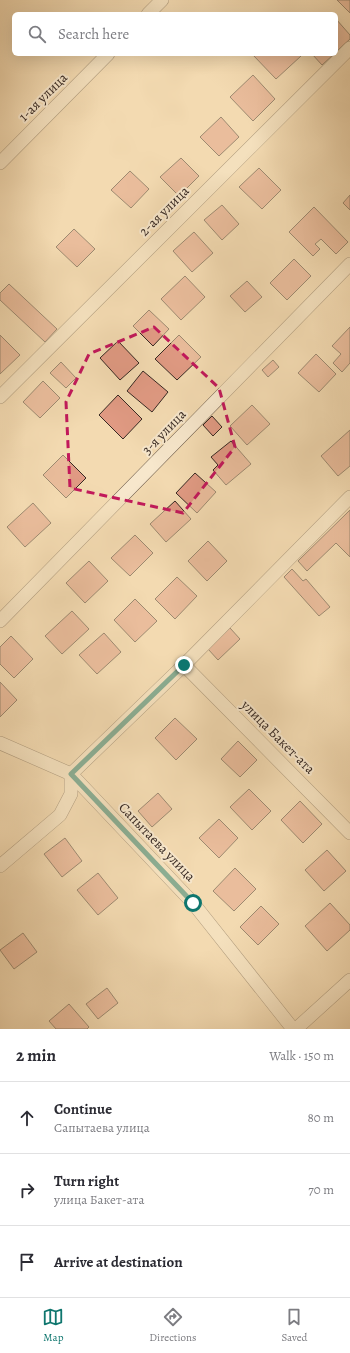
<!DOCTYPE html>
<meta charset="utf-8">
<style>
:root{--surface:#fff;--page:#f7f7f7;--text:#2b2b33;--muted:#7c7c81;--line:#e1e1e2;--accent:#0f766e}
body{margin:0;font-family:Alegreya,serif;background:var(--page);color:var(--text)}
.stop{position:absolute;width:12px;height:12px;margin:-9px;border:3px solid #0f766e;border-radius:50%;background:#fff}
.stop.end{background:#0f766e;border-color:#fff;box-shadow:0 1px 4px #0008}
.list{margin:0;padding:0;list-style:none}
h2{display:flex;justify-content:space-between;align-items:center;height:52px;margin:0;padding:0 16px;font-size:17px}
h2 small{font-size:13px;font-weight:400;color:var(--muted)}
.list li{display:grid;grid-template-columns:26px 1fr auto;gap:12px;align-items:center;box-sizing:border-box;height:72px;padding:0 16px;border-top:1px solid var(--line)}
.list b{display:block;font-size:15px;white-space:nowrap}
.list p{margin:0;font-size:13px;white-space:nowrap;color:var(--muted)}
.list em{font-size:13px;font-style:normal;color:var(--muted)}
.icon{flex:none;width:22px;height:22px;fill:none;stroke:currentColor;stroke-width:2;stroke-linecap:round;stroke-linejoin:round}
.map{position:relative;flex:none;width:350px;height:1029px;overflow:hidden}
.search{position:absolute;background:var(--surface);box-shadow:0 4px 16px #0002;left:12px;right:12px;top:12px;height:44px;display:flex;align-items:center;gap:10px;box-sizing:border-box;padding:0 14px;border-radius:6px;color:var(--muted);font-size:15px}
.sheet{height:268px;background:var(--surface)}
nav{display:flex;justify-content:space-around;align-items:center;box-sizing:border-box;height:56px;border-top:1px solid var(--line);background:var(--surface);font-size:11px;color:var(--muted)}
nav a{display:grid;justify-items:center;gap:2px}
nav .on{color:var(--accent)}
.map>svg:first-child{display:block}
</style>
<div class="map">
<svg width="350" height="1029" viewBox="0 0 350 1029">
<rect width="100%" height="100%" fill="#f3dab1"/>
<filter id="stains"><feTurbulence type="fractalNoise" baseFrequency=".005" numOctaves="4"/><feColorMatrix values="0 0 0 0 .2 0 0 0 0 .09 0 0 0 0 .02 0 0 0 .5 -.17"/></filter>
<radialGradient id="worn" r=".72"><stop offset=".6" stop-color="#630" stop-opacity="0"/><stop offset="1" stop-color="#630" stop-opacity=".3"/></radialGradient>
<g fill="#e09a83" stroke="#372923">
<path d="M337,0H350V13Z"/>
<path d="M336,19L350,35V39L336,52Z"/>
<path d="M252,54H299L301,56L276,79Z"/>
<path d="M312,54H334L322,65Z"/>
<path d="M253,75L275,99L253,121L230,97Z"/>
<path d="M221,117L239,137L219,156L200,137Z"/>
<path d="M181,158L199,176L179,196L160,177Z"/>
<path d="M259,168L281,190L262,209L239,187Z"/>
<path d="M130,171L149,189L131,208L111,190Z"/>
<path d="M350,195V210L343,203Z"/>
<path d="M222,205L239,224L222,240L204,220Z"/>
<path d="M314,207L348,242L336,254L321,239L315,244L320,249L313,256L289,232Z"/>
<path d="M74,229L95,249L77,267L56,247Z"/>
<path d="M194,232L213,253L192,272L173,251Z"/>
<path d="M294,259L311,276L287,300L270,283Z"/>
<path d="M185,276L205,297L181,320L161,299Z"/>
<path d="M247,281L262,297L245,312L230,296Z"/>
<path d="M9,284L57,329L45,342L0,300V293Z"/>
<path d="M149,310L169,329L153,346L133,326Z"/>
<path d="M350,327V363L342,372L333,363L341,354L332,346Z"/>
<path d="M0,335L20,355L0,374Z"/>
<path d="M179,335L201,357L177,380L155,359Z"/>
<path d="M118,341L139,363L120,380L100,358Z"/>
<path d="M316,354L336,374L319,392L298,373Z"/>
<path d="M273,360L279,367L268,377L262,370Z"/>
<path d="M61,362L76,378L66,388L50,373Z"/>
<path d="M143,371L168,392L152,412L127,391Z"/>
<path d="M43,381L60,398L40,418L23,402Z"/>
<path d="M118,395L142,419L123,439L99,415Z"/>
<path d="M252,405L270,424L247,445L230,426Z"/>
<path d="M212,416L222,427L213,436L203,425Z"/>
<path d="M350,430V466L338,476L321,456Z"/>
<path d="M231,441L251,464L226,485L213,470L218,465L211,457Z"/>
<path d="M63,455L86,478L66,498L43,475Z"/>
<path d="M195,473L216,492L197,513L176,493Z"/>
<path d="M175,501L191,519L166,542L150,524Z"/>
<path d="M33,503L51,523L25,547L7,527Z"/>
<path d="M350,510V557L336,543L307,571L298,561Z"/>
<path d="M135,535L153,553L130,576L111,558Z"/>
<path d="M208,541L227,561L207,581L188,561Z"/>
<path d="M89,561L108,581L85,603L66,583Z"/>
<path d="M292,569L303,581L306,579L330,607L319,616L284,577Z"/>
<path d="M177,577L197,596L175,619L155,599Z"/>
<path d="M135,599L157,621L135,642L114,620Z"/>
<path d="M72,611L89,629L62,654L45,636Z"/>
<path d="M230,628L240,639L218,660L208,649Z"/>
<path d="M104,633L121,652L97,674L79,655Z"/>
<path d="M11,636L33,659L14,678L0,664V647Z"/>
<path d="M0,682L17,700L0,717Z"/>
<path d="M175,718L197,739L176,760L155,738Z"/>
<path d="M238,741L257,760L240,777L221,759Z"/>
<path d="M249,789L271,811L252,830L230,807Z"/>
<path d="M158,793L172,809L152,827L138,811Z"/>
<path d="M300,801L322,824L303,843L281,820Z"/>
<path d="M219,819L238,838L219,858L199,838Z"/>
<path d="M65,838L82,861L62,877L44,854Z"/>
<path d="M327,850L346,871L324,891L305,870Z"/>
<path d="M235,868L256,889L234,911L213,891Z"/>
<path d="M98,873L118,898L98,915L77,890Z"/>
<path d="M330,903L350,925V930L327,951L305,926Z"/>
<path d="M261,906L279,924L258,945L240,927Z"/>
<path d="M23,933L37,952L14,969L0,950Z"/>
<path d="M107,988L118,1003L98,1019L86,1004Z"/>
<path d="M69,1004L89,1027L87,1029H56L49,1021Z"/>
</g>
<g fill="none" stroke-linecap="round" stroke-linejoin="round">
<defs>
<g id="street">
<path d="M148,14L162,0"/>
<path d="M0,163L108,54"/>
<path d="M0,397L350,48"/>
<path d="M0,621L350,264"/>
<path d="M184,665L350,833"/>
<path d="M0,743L71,774L193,903L293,1029"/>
<path d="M71,774L184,665L350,497"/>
<path d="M0,866L60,815L71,794V774"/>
<path d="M296,1029L350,980"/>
</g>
</defs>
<use href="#street" stroke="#665546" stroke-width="14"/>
<use href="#street" stroke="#f7e7cc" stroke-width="13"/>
</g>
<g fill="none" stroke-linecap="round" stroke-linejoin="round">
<path stroke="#0f766e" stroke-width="5" d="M184,665L71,774L193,903"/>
</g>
<path d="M0 0H350V1029H0ZM154,327L219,388L235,447L183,513L70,488L66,402L89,354Z" fill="#f3dab1" fill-opacity=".55" fill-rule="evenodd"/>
<path fill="none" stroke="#c2185b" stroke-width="3" stroke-dasharray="8 5" stroke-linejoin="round" d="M154,327L219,388L235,447L183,513L70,488L66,402L89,354Z"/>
<g text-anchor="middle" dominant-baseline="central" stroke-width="4" stroke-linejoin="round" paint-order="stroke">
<g font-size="14" fill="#372923" stroke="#f7e7cc">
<text transform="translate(43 97) rotate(-45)">1-ая улица</text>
<text transform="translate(164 211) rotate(-45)">2-ая улица</text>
<text transform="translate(164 432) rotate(-46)">3-я улица</text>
<text transform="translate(278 737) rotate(45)">улица Бакет-ата</text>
<text transform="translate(157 842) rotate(46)">Сапытаева улица</text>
</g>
</g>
<rect width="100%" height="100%" filter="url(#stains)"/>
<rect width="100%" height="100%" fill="url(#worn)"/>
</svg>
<div class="stop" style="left:193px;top:903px"></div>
<div class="stop end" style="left:184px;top:665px"></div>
<div class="search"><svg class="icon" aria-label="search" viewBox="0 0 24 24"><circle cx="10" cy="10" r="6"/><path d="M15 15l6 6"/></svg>Search here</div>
</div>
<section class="sheet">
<h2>2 min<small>Walk · 150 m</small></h2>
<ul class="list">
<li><svg class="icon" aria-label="ahead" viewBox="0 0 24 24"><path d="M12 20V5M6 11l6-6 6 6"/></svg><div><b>Continue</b><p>Сапытаева улица</p></div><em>80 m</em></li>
<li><svg class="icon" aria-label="right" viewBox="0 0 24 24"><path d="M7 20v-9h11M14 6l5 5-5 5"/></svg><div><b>Turn right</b><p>улица Бакет-ата</p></div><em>70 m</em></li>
<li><svg class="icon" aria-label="arrive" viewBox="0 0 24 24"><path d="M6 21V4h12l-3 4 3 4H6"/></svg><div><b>Arrive at destination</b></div></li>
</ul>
</section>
<nav>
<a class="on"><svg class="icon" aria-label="map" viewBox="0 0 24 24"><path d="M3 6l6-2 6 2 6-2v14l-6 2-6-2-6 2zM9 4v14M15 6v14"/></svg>Map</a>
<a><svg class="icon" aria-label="directions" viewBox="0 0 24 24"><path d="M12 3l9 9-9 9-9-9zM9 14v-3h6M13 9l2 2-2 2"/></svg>Directions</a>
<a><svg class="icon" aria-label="saved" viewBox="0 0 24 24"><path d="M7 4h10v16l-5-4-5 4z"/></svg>Saved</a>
</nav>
